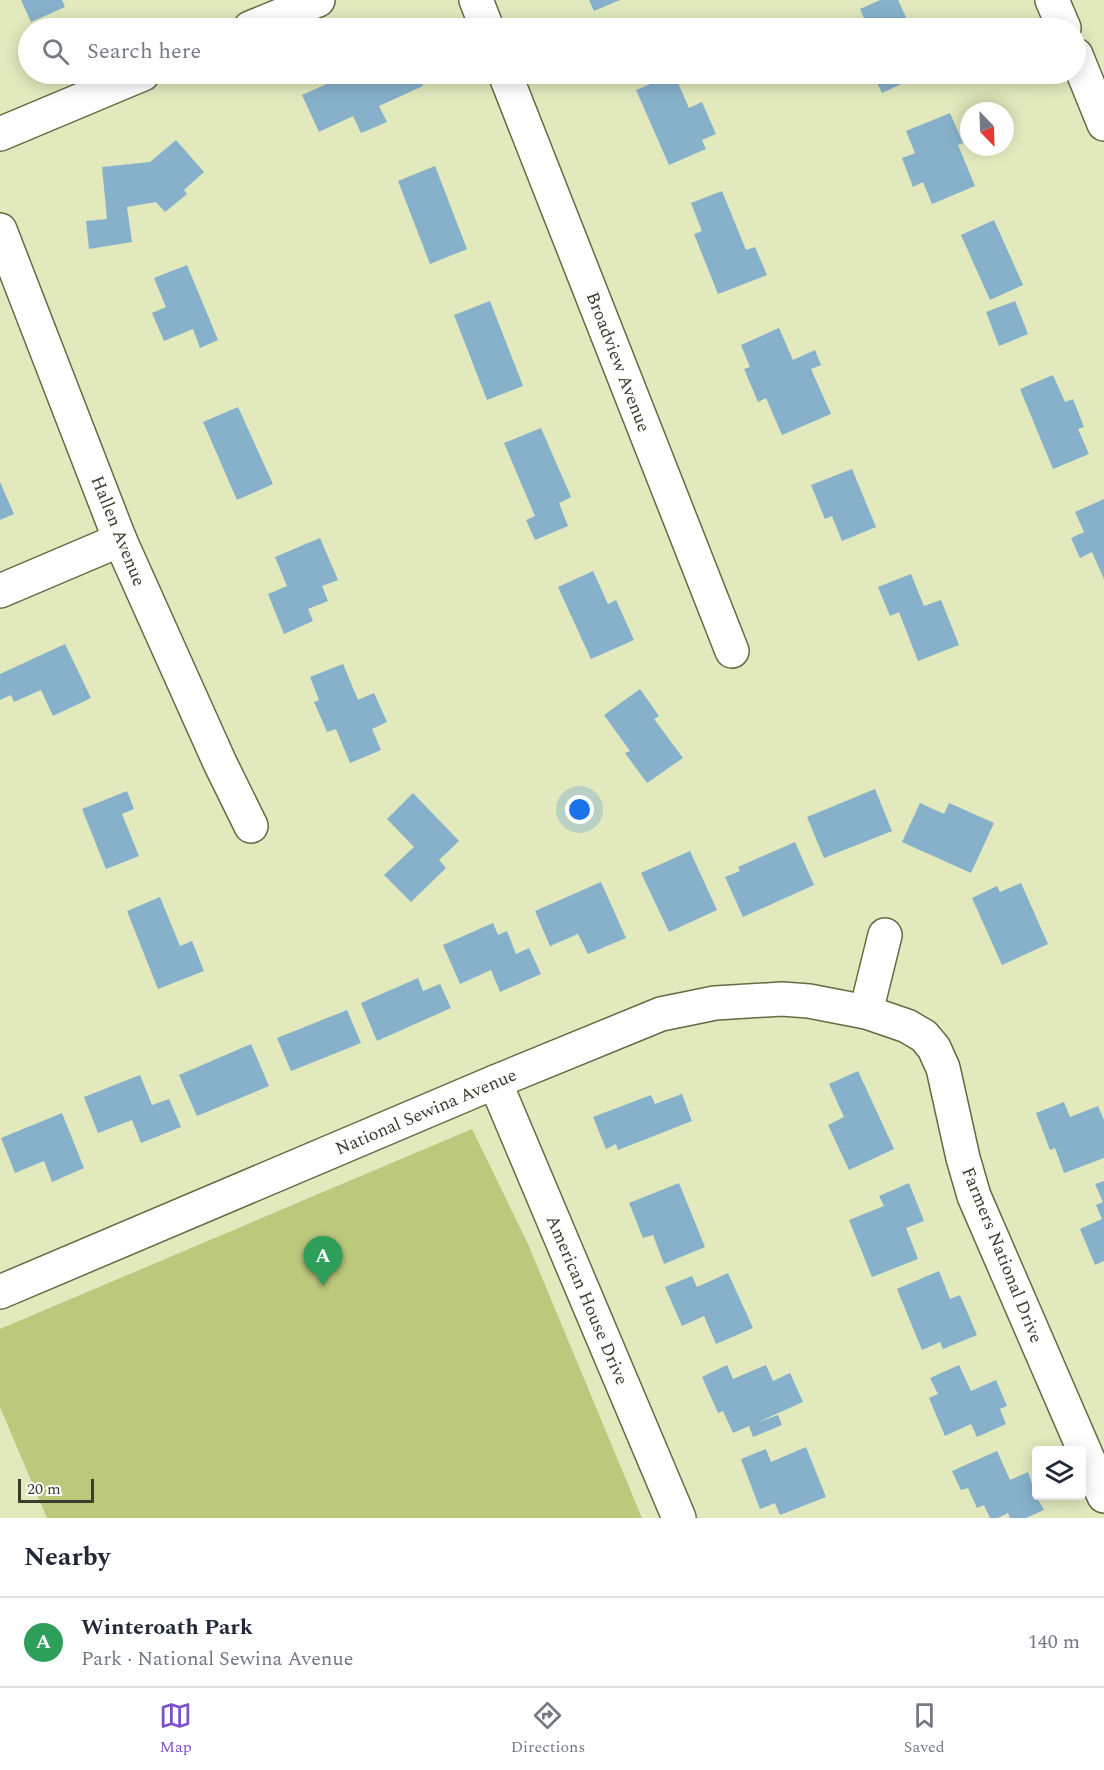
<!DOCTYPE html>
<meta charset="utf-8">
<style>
:root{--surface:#fff;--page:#f2f2f3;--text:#1f2937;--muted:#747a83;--line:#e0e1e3;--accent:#7b50c8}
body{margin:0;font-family:Spectral,serif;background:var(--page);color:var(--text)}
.controls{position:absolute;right:18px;bottom:18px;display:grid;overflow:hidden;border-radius:6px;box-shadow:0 3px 15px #0003}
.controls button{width:54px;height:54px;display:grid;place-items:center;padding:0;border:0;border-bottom:2px solid var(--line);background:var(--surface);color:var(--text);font:30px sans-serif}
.compass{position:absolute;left:960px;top:102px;width:54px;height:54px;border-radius:50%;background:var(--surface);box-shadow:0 3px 15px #0003;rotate:157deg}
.scale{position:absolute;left:18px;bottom:15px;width:76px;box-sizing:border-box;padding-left:6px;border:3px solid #3b3e2c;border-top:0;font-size:16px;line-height:21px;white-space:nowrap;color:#3b3e2c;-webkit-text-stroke:4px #fff;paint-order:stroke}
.you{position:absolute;left:580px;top:810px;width:21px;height:21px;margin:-15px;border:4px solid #fff;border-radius:50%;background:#1a73e8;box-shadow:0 0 0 9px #1a73e833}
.badge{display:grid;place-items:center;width:39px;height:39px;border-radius:50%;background:var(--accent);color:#fff;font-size:20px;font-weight:700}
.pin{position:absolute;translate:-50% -50px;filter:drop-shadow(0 2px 3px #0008)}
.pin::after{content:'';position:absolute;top:32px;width:21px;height:18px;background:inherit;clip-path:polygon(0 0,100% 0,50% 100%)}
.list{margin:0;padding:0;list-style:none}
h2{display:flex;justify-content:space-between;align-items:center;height:78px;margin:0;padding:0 24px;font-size:26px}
h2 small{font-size:20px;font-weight:400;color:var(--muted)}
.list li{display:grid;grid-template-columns:39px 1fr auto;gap:18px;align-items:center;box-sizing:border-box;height:90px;padding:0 24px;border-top:2px solid var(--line)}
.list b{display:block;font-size:22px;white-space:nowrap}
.list p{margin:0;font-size:20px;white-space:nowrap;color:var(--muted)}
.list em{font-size:20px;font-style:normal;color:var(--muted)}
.icon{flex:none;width:33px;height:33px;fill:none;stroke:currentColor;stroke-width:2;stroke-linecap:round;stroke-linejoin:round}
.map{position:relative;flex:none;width:1104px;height:1518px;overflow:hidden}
.search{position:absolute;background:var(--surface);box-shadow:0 3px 15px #0003;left:18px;right:18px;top:18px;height:66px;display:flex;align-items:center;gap:15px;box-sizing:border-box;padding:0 21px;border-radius:33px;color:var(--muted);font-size:22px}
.sheet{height:168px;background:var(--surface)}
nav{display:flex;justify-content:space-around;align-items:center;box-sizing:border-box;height:84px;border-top:2px solid var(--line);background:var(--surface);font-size:16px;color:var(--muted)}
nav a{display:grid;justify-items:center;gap:3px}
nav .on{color:var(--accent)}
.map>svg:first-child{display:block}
</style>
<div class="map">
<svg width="1104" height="1518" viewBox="0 0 1104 1518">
<rect width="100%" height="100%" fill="#e1e9bd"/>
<path fill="#bcc87c" d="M472,1129L528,1244L642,1518H47L0,1407V1329Z"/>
<g fill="#87b1cb">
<path d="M21,0H62L65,7L31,22Z"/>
<path d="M589,0H620L594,11Z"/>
<path d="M880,0H898L911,28H868L860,9Z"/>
<path d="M349,74H417L423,86L379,106L387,122L361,133L353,116L319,132L302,95Z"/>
<path d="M674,74L689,108L702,102L716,134L702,140L706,149L669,165L636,90Z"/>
<path d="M873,74H910L912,79L882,93Z"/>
<path d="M950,113L963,143L958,145L975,186L932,204L923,182L913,187L902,158L915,153L906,131Z"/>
<path d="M176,140L204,172L184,190L187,194L165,212L156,202L127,207L132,242L89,249L86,221L107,219L102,167L150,162Z"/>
<path d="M435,166L467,249L430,264L398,181Z"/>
<path d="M722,191L746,250L755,247L767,275L718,294L694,234L702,231L691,203Z"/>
<path d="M994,220L1023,285L990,300L961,235Z"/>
<path d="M187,265L218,340L200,348L193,329L164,341L152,313L166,307L154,278Z"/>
<path d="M490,301L523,386L487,400L454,315Z"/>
<path d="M1015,301L1028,334L999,346L986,312Z"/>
<path d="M779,328L793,360L815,350L821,365L811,369L831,414L782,435L766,398L758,402L744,369L750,367L741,345Z"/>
<path d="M1053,375L1065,402L1073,399L1084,427L1078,429L1089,454L1053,469L1020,389Z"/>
<path d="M238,407L273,484L237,500L203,422Z"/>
<path d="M541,428L571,497L559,503L568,526L535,540L526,520L535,516L504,443Z"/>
<path d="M852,469L876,527L842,541L832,516L825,519L811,485Z"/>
<path d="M0,482L14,514L0,520Z"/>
<path d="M1104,499V579L1092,552L1080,558L1071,538L1084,532L1075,512Z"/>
<path d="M320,538L338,580L322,586L328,601L308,609L313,621L284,634L268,594L287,586L275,557Z"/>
<path d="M593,571L608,604L616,600L634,640L591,659L558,587Z"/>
<path d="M911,574L924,606L941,600L959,645L918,661L899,612L890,616L878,587Z"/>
<path d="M65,644L91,698L53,716L41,690L14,702L11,695L0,700V674Z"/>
<path d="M343,664L358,700L374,693L387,722L372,729L381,750L350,763L336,729L327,732L314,702L319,700L310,677Z"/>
<path d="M640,689L659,716L654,719L683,758L647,783L625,753L630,751L604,715Z"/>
<path d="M875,789L892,831L824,858L807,817Z"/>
<path d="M127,791L134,809L122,814L139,856L106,869L82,809Z"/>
<path d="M413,793L459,841L439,860L446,868L411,902L384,875L414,847L387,819Z"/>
<path d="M920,803L944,814L949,803L994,823L971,873L902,842Z"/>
<path d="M795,842L814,885L743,917L725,877L740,871L738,867Z"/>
<path d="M690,851L717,910L669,932L641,873Z"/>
<path d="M601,882L626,938L588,954L578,934L550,946L535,911Z"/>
<path d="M1021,883L1048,944L1002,965L972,898L997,886L1000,892Z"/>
<path d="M160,897L180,946L192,941L204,971L158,989L127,911Z"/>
<path d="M493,923L498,935L507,931L516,954L529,948L541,974L500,992L491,970L460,984L443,945Z"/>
<path d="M418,978L423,991L440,984L451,1008L377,1041L361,1003Z"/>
<path d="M347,1010L361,1043L291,1071L277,1038Z"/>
<path d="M251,1044L269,1086L197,1116L179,1075Z"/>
<path d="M858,1071L894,1149L849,1170L828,1125L844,1117L829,1084Z"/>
<path d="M140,1075L152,1105L169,1099L181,1127L141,1143L132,1120L98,1133L84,1097Z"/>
<path d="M682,1094L692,1121L618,1150L616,1144L606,1149L593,1117L651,1095L655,1104Z"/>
<path d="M1064,1102L1070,1117L1098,1106L1104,1120V1158L1064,1173L1055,1148L1050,1150L1036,1113Z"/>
<path d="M62,1113L84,1168L52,1182L44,1161L15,1173L1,1138Z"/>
<path d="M1104,1181V1261L1095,1265L1080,1229L1102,1219L1096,1205L1103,1202L1095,1184Z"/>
<path d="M679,1183L705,1247L664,1264L653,1235L643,1238L629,1203Z"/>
<path d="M909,1183L924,1221L906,1228L918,1259L872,1277L849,1220L884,1206L879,1196Z"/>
<path d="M939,1271L950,1299L960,1295L977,1335L943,1349L940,1342L922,1350L897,1289Z"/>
<path d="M728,1273L753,1328L716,1344L704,1316L682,1326L665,1287L692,1276L697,1287Z"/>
<path d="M727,1365L733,1379L766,1365L773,1381L790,1373L803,1402L756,1423L778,1415L782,1425L753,1437L749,1426L733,1433L723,1411L718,1413L702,1377Z"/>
<path d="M959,1365L971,1391L996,1380L1007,1406L1000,1409L1006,1424L977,1437L971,1424L945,1436L929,1398L938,1394L930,1378Z"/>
<path d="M806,1447L826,1497L780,1515L775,1503L760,1509L741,1459L766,1449L771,1462Z"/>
<path d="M997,1451L1010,1480L1028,1472L1036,1496L1044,1510L1026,1518H1010L1008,1513L998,1518H990L984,1505L977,1508L968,1488L961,1490L952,1471Z"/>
</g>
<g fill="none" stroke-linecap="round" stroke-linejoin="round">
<defs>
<g id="minor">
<path d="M476,0L487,28"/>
<path d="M250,28L318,0"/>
<path d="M505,74L732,651"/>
<path d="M0,134L143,74"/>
<path d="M0,230L120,540L220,763L251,826"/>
<path d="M0,591L120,540"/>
<path d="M866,1012L885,935"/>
<path d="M495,1082L679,1518"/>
<path d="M0,1292L495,1082L661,1014L715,1003L782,999L809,1001L866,1012L907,1026L924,1036L934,1048L943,1068L963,1158L974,1196L1104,1496"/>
</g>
<g id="major">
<path d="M1052,0L1064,28"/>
<path d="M1076,55L1104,124"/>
</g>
</defs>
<use href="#minor" stroke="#646b43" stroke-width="36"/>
<use href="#major" stroke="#646b43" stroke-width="36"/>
<use href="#minor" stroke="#fff" stroke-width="33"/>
<use href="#major" stroke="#fff" stroke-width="33"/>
</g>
<g text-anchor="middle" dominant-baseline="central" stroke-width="6" stroke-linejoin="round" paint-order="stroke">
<g font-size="18" fill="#3b3e2c" stroke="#fff">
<text transform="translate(618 362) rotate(69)">Broadview Avenue</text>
<text transform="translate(118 531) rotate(68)">Hallen Avenue</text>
<text transform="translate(426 1112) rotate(-23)">National Sewina Avenue</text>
<text transform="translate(1002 1255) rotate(68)">Farmers National Drive</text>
<text transform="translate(587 1300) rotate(67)">American House Drive</text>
</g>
</g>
</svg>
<div class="controls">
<button><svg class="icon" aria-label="layers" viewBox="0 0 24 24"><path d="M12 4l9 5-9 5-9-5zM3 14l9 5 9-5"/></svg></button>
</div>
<svg class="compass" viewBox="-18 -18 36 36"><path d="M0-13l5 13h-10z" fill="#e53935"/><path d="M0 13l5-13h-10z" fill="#747a83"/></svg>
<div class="scale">20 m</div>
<div class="you"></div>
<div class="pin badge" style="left:323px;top:1286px;background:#2e9e5b">A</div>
<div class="search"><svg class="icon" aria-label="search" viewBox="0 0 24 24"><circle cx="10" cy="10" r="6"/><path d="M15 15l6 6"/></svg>Search here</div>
</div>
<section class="sheet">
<h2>Nearby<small></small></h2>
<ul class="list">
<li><span class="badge" style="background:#2e9e5b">A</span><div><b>Winteroath Park</b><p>Park · National Sewina Avenue</p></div><em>140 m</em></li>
</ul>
</section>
<nav>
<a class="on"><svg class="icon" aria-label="map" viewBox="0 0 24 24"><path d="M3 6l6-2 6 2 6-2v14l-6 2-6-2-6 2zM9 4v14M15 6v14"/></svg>Map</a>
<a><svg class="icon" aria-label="directions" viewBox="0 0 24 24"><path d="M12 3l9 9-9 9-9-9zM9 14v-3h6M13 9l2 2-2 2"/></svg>Directions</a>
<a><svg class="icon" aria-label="saved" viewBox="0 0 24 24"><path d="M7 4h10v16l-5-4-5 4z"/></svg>Saved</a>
</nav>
